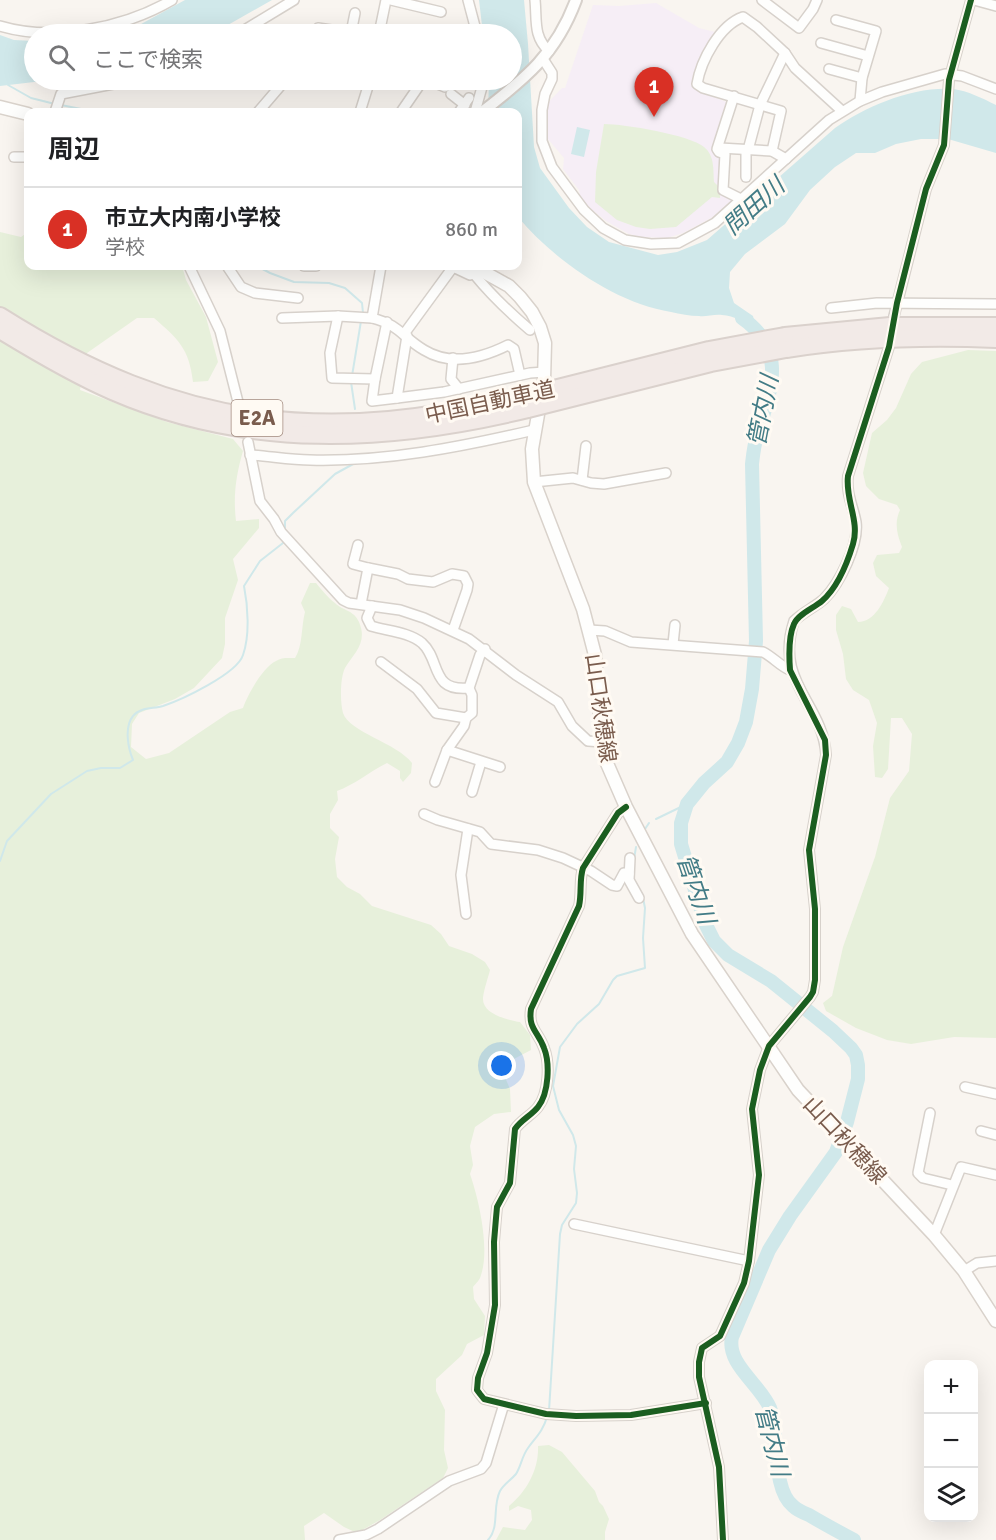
<!DOCTYPE html>
<html lang="ja">
<meta charset="utf-8">
<style>
:root{--surface:#fff;--page:#f6f6f6;--text:#202124;--muted:#757577;--line:#e0e0e0;--accent:#d93025}
body{margin:0;font-family:Signika,"Noto Sans JP",sans-serif;background:var(--page);color:var(--text)}
.controls{position:absolute;right:18px;bottom:18px;display:grid;overflow:hidden;border-radius:12px;box-shadow:0 6px 24px #0002}
.controls button{width:54px;height:54px;display:grid;place-items:center;padding:0;border:0;border-bottom:2px solid var(--line);background:var(--surface);color:var(--text);font:30px sans-serif}
.you{position:absolute;left:502px;top:1066px;width:21px;height:21px;margin:-15px;border:4px solid #fff;border-radius:50%;background:#1a73e8;box-shadow:0 0 0 9px #1a73e833}
.badge{display:grid;place-items:center;width:39px;height:39px;border-radius:50%;background:var(--accent);color:#fff;font-size:20px;font-weight:700}
.pin{position:absolute;translate:-50% -50px;filter:drop-shadow(0 2px 3px #0008)}
.pin::after{content:'';position:absolute;top:32px;width:21px;height:18px;background:inherit;clip-path:polygon(0 0,100% 0,50% 100%)}
.list{margin:0;padding:0;list-style:none}
h2{display:flex;justify-content:space-between;align-items:center;height:78px;margin:0;padding:0 24px;font-size:26px}
h2 small{font-size:20px;font-weight:400;color:var(--muted)}
.list li{display:grid;grid-template-columns:39px 1fr auto;gap:18px;align-items:center;box-sizing:border-box;height:84px;padding:0 24px;border-top:2px solid var(--line)}
.list b{display:block;font-size:22px;white-space:nowrap}
.list p{margin:0;font-size:20px;white-space:nowrap;color:var(--muted)}
.list em{font-size:20px;font-style:normal;color:var(--muted)}
.icon{flex:none;width:33px;height:33px;fill:none;stroke:currentColor;stroke-width:2;stroke-linecap:round;stroke-linejoin:round}
.map{position:relative;flex:none;width:996px;height:1540px;overflow:hidden}
.search{position:absolute;background:var(--surface);box-shadow:0 6px 24px #0002;left:24px;top:24px;width:498px;height:66px;display:flex;align-items:center;gap:15px;box-sizing:border-box;padding:0 21px;border-radius:33px;color:var(--muted);font-size:22px}
.panel{position:absolute;background:var(--surface);box-shadow:0 6px 24px #0002;left:24px;top:108px;width:498px;height:162px;border-radius:12px}
.map>svg:first-child{display:block}
</style>
<div class="map">
<svg width="996" height="1540" viewBox="0 0 996 1540">
<rect width="100%" height="100%" fill="#f9f5f0"/>
<path fill="#f6eef6" d="M656,3L699,28L719,33L695,85L698,91L729,103L715,146L723,157L721,192L733,200L711,218L683,233L667,238L642,237L629,234L606,221L590,208L580,196L579,190L563,169L564,158L548,139L546,105L562,88H565L593,5L619,6Z"/>
<g fill="#e7f0db">
<path d="M604,124C624,124 690,135 704,147C715,156 713,170 714,182L720,188V198L712,197L676,227L650,229L636,227L617,220L595,202L596,172Z"/>
<path d="M0,232L21,237L28,232V266H182L186,280L206,317L218,362L208,381L193,382C189,348 178,339 154,318H137L87,353L80,390L167,422L233,439L243,451C236,475 233,496 236,521L259,519V528L233,559L238,580L225,618V644L222,658L194,688L175,699L139,713L132,724L131,747L146,759L169,753L230,712L243,708C248,694 263,667 276,661C282,657 288,658 295,658C303,645 301,627 305,612L301,603L310,583H316C322,590 328,598 335,603C343,611 354,610 359,622C368,643 354,653 345,668C340,678 340,702 343,713C349,732 397,743 412,763L411,773L403,782L400,778V771L387,763C369,772 354,785 337,791L338,800L330,814V828L339,837L335,859L337,877L347,887L360,894L372,906L431,925L441,934L449,946L472,954L485,962L490,970C488,978 484,989 483,998C482,1014 508,1020 520,1022L530,1035L531,1050L506,1063L504,1075L510,1089L511,1112L494,1114L475,1127L470,1146L473,1165L470,1174C479,1200 490,1249 481,1275C480,1280 476,1283 473,1287L474,1299L485,1316L484,1335L467,1344L462,1355L436,1379V1391L445,1410L444,1450L448,1468L443,1478L380,1520L357,1533L344,1527L324,1513L304,1526L305,1540H0Z"/>
<path d="M968,350L996,351V1038L954,1037L911,1044L887,1040L856,1028L826,1011L823,1003L832,996L843,947L875,857L890,798L909,771L912,734L902,718H891L888,769L882,778L875,777L873,746L877,723L869,700L853,690L846,679L843,654L836,630V615L842,606L851,609L858,622C875,622 884,601 889,588L876,576L873,563L877,555L899,553L902,547C897,534 894,523 900,510L897,505L879,499L866,486L863,473L872,433L887,420L896,408L911,374L922,362Z"/>
<path d="M549,1445L562,1452L595,1491L599,1502L603,1506L609,1519L605,1532V1540H496L503,1527L525,1530L532,1520L531,1510L518,1506L509,1511V1506C527,1491 539,1469 538,1446Z"/>
</g>
<g fill="#d0e8ea">
<path d="M185,0H272L212,34H104L132,29Z"/>
<path d="M479,0H524L528,44L534,147L540,168L569,208L587,227L609,242L658,255L677,252L707,240L835,128C866,106 914,86 953,89C968,91 982,98 996,105V153L948,139H921L896,144L875,153H856L835,167L810,190L785,224L745,254L730,272L729,288L734,303L753,316L756,328C745,322 734,316 722,315C714,314 706,317 699,316C690,316 680,314 671,312C615,303 554,260 518,217V112H488L489,80H512V34H483Z"/>
<path d="M0,35L14,40L34,41V80H78H51L0,86Z"/>
<path d="M577,127L590,130L584,157L571,154Z"/>
</g>
<g fill="none" stroke-linecap="round" stroke-linejoin="round">
<g stroke="#d0e8ea" stroke-width="2">
<path d="M8,85L31,98L55,104"/>
<path d="M61,105L96,112"/>
<path d="M257,266L270,273L294,282L329,283L345,288L362,303L363,313"/>
<path d="M352,376L361,321"/>
<path d="M351,382L355,409"/>
<path d="M285,529V521L293,513L335,474L355,463"/>
<path d="M656,819L687,804"/>
<path d="M645,829L649,823"/>
<path d="M634,859L636,847"/>
<path d="M0,861L7,841L51,794L87,771L101,768H120L133,760C128,748 124,727 133,716C140,707 153,709 163,706C181,700 237,674 243,655C250,635 248,606 244,586L260,561L283,543L284,538"/>
<path d="M549,1411L560,1234L562,1225L576,1203L577,1193L574,1169L576,1146L573,1135L559,1110L553,1086L560,1047L577,1024L599,1004L613,980L617,976L645,968L643,938L645,908L643,898"/>
<path d="M488,1540C500,1527 492,1507 500,1491C504,1484 511,1480 516,1474C521,1466 522,1456 528,1448C536,1437 543,1431 547,1417"/>
</g>
<path stroke="#d0e8ea" stroke-width="14" d="M742,318C789,351 770,391 757,436C754,445 753,455 752,464L756,641L752,689L746,722L738,743L727,762L704,783L687,804L681,823V844L705,923L714,941L728,955L771,981L833,1031L851,1048L856,1055L858,1065V1079L847,1122L836,1152L790,1216L769,1250L732,1337C726,1364 760,1384 770,1408C780,1435 771,1488 793,1506C797,1510 804,1513 809,1515C824,1524 839,1532 854,1540"/>
<defs>
<g id="minor">
<path d="M391,0L441,12"/>
<path d="M468,0L477,34"/>
<path d="M535,0C537,20 533,37 549,51"/>
<path d="M762,0L799,28L813,9L817,0"/>
<path d="M974,0L996,6"/>
<path d="M836,20L876,31L862,78L860,101"/>
<path d="M0,26C54,42 124,28 172,0"/>
<path d="M238,34L294,0"/>
<path d="M314,34L318,28L351,33L355,13"/>
<path d="M379,34L386,0"/>
<path d="M821,43L868,56"/>
<path d="M543,59L552,73V79L545,94L542,110V141L552,167L584,210L603,228L625,240L651,244L678,243L715,223L829,120L860,101L882,92L945,74L962,76L996,89"/>
<path d="M829,69L862,78"/>
<path d="M428,80L445,87L449,85L450,80"/>
<path d="M451,94L465,105"/>
<path d="M734,96L717,149L719,152L725,154L723,190L741,199"/>
<path d="M55,112L61,94L134,80"/>
<path d="M258,112L282,84L307,82V80"/>
<path d="M360,112L370,80"/>
<path d="M401,112L423,80"/>
<path d="M459,112L469,98"/>
<path d="M475,112L484,80"/>
<path d="M720,148L772,151L786,159"/>
<path d="M748,150L760,105L785,53"/>
<path d="M772,151L781,111L703,88L697,84C701,60 720,25 743,17L757,27L785,53L795,68L842,111"/>
<path d="M14,157H28"/>
<path d="M746,177V150"/>
<path d="M189,266L220,331L238,402"/>
<path d="M227,266L241,287L255,293L298,298"/>
<path d="M304,266H316"/>
<path d="M475,269L474,274C491,295 510,313 530,330"/>
<path d="M831,308L877,303L996,304"/>
<path d="M338,316L330,353L332,378L375,379L387,322"/>
<path d="M894,316L926,189L944,145L949,80L971,0"/>
<path d="M282,318L338,316L372,318L381,266"/>
<path d="M372,318C400,325 402,337 424,350C450,366 482,358 508,345L514,349L520,375"/>
<path d="M404,334L453,267L470,275L474,274"/>
<path d="M407,336L397,398L444,392L530,373L545,372"/>
<path d="M453,358L451,379L459,389"/>
<path d="M375,379L372,401L397,398"/>
<path d="M248,442L260,501L274,519L281,532L343,600L349,603L400,610L424,618L469,639L516,675L558,702L572,726L588,741L602,742"/>
<path d="M250,455C269,456 290,460 310,460C385,462 461,447 534,430"/>
<path d="M582,480L586,446"/>
<path d="M534,482L573,478L591,483L604,484L666,473"/>
<path d="M358,545L353,564L368,568"/>
<path d="M361,604L368,568L398,574L408,579L433,582L452,574L464,576L468,584L467,590L453,630"/>
<path d="M372,606L367,618L371,626C387,631 409,632 422,643C441,660 430,692 469,688"/>
<path d="M589,630L605,631L631,642L763,652C773,657 780,666 790,670"/>
<path d="M673,644L675,625"/>
<path d="M381,662L417,689L436,713L466,718"/>
<path d="M447,750L500,767"/>
<path d="M435,782L447,750L464,726L466,718L472,713V695L469,688L480,655L485,649"/>
<path d="M472,792L481,762"/>
<path d="M626,807L618,813L583,868C579,880 582,893 579,906L531,1009C528,1029 538,1031 544,1048C550,1063 549,1093 538,1107C532,1115 521,1120 515,1129L510,1183L497,1207L496,1218L494,1242L495,1305L487,1353L478,1378L477,1390L480,1394L484,1399L546,1414L576,1416L631,1415L706,1403"/>
<path d="M424,814L438,820L480,832L491,844L538,850L563,858L591,871L612,885L617,886L624,873L629,874"/>
<path d="M630,858L629,880L639,898"/>
<path d="M466,914L461,875L468,829"/>
<path d="M965,1087L996,1094"/>
<path d="M930,1113L918,1173L923,1178L952,1185"/>
<path d="M981,1131L996,1135"/>
<path d="M574,1224L749,1261"/>
<path d="M934,1235L961,1167L996,1175"/>
<path d="M964,1271L977,1263L996,1261"/>
<path d="M339,1540L366,1535L378,1529L449,1481L481,1469L486,1463L504,1404"/>
<path d="M723,1540L719,1467L699,1377V1362L702,1348L720,1336L744,1283L749,1261L759,1175L752,1109L760,1070L769,1046L810,997L813,992L815,980V909L809,850L826,755C823,703 774,683 794,621C803,612 815,607 824,599C840,583 859,544 856,522C853,506 846,494 848,476L889,347"/>
</g>
<path id="tertiary" d="M482,112C526,78 556,54 576,0"/>
<g id="secondary">
<path d="M0,107L28,114"/>
<path d="M473,266L509,286L520,297L532,312L540,327L545,343L544,380L532,449L534,482L583,609L595,655L602,742L606,761L626,807L692,934L798,1090L934,1235L964,1271L996,1321"/>
</g>
<g id="motorway">
<path d="M0,316C182,431 327,446 534,394"/>
<path d="M0,330C36,352 73,374 112,391C248,450 387,443 528,409"/>
<path d="M785,336L890,326H996"/>
<path d="M786,349C856,338 926,336 996,339"/>
</g>
</defs>
<use href="#minor" stroke="#d7d1cb" stroke-width="12"/>
<use href="#tertiary" stroke="#d7d1cb" stroke-width="14"/>
<use href="#secondary" stroke="#d9d2cb" stroke-width="15"/>
<use href="#motorway" stroke="#dad1cc" stroke-width="20"/>
<use href="#minor" stroke="#fefefd" stroke-width="9"/>
<use href="#tertiary" stroke="#fefefd" stroke-width="10"/>
<use href="#secondary" stroke="#fefefd" stroke-width="12"/>
<use href="#motorway" stroke="#f2eae7" stroke-width="16"/>
<defs>
<g id="motorway-bridge">
<path d="M534,394L709,350L785,336"/>
<path d="M528,409L711,363L786,349"/>
</g>
</defs>
<use href="#motorway-bridge" stroke="#dad1cc" stroke-width="20" stroke-linecap="butt"/>
<use href="#motorway-bridge" stroke="#f2eae7" stroke-width="16"/>
<defs>
<g id="cycleway">
<path d="M626,807L618,813L583,868C579,880 582,893 579,906L531,1009C528,1029 538,1031 544,1048C550,1063 549,1093 538,1107C532,1115 521,1120 515,1129L510,1183L497,1207L496,1218L494,1242L495,1305L487,1353L478,1378L477,1390L480,1394L484,1399L546,1414L576,1416L631,1415L706,1403"/>
<path d="M723,1540L719,1467L699,1377V1362L702,1348L720,1336L744,1283L749,1261L759,1175L752,1109L760,1070L769,1046L810,997L813,992L815,980V909L809,850L826,755L825,740L790,670C789,656 788,637 794,624C798,614 814,608 822,601C838,587 847,564 853,544C860,521 845,500 848,476L889,347L897,303L926,189L944,145L949,80L971,0"/>
</g>
</defs>
<use href="#cycleway" stroke="#fffaf3" stroke-width="10"/>
<use href="#cycleway" stroke="#1b5e20" stroke-width="6"/>
</g>
<g text-anchor="middle" dominant-baseline="central" stroke-width="6" stroke-linejoin="round" paint-order="stroke">
<rect fill="#fffaf3" stroke="#a28b7f" stroke-width="1.5" x="231.5" y="400" width="51" height="36" rx="4.5"/>
<g font-size="21" font-weight="bold" fill="#7a5c4d">
<text x="257" y="418">E2A</text>
</g>
<g font-size="22" fill="#7a5c4d" stroke="#fffaf3">
<text transform="translate(490 402) rotate(-12)">中国自動車道</text>
<text transform="translate(601 708) rotate(82)">山口秋穂線</text>
<text transform="translate(845 1140) rotate(47)">山口秋穂線</text>
</g>
<g font-size="24" font-style="italic" fill="#437c86" stroke="#fffaf3">
<text transform="translate(754 206) rotate(-42)">問田川</text>
<text transform="translate(763 411) rotate(-79)">管内川</text>
<text transform="translate(696 889) rotate(71)">管内川</text>
<text transform="translate(772 1441) rotate(76)">管内川</text>
</g>
</g>
</svg>
<div class="controls">
<button>+</button>
<button>−</button>
<button><svg class="icon" aria-label="layers" viewBox="0 0 24 24"><path d="M12 4l9 5-9 5-9-5zM3 14l9 5 9-5"/></svg></button>
</div>
<div class="you"></div>
<div class="pin badge" style="left:654px;top:117px">1</div>
<div class="search"><svg class="icon" aria-label="search" viewBox="0 0 24 24"><circle cx="10" cy="10" r="6"/><path d="M15 15l6 6"/></svg>ここで検索</div>
<section class="panel">
<h2>周辺<small></small></h2>
<ul class="list">
<li><span class="badge">1</span><div><b>市立大内南小学校</b><p>学校</p></div><em>860 m</em></li>
</ul>
</section>
</div>
